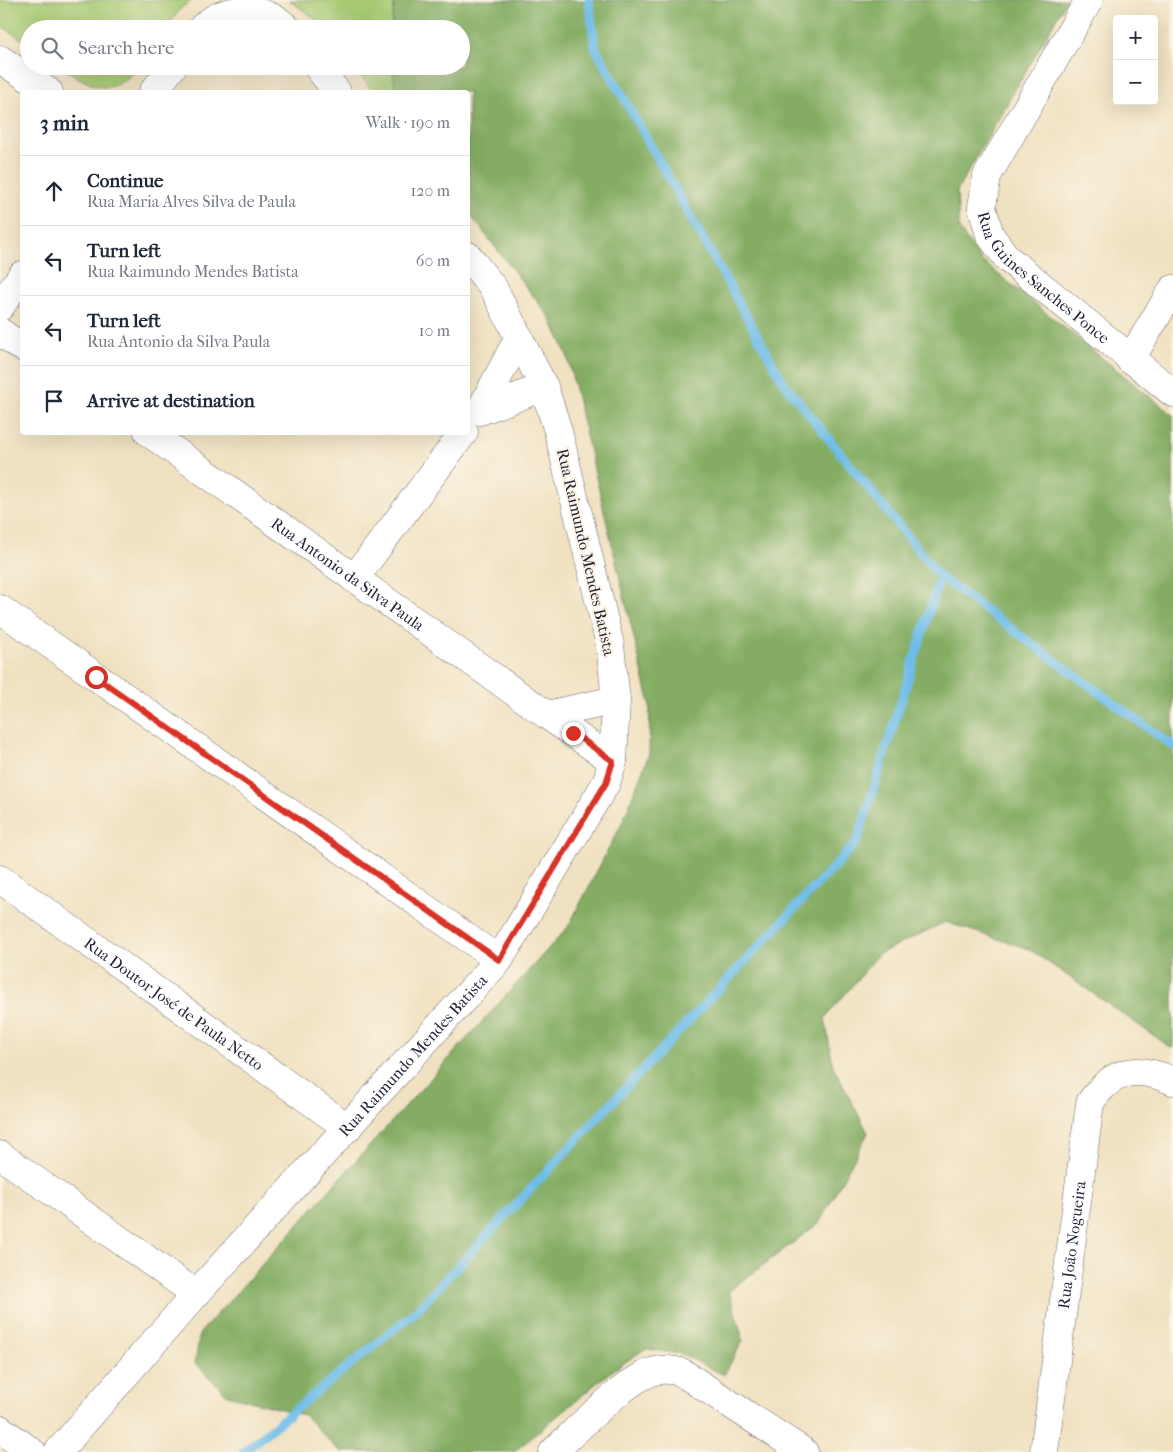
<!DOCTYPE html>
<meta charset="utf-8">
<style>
:root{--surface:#fff;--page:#f6f6f7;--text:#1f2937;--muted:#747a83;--line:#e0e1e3}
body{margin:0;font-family:"IM FELL French Canon",serif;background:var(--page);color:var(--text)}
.controls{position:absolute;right:15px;top:15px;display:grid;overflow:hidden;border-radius:5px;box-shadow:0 5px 20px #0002}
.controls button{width:45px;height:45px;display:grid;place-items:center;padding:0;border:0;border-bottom:1px solid var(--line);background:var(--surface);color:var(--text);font:25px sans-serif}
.stop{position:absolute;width:15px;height:15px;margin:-11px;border:4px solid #d93025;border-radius:50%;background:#fff}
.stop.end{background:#d93025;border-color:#fff;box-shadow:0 1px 5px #0008}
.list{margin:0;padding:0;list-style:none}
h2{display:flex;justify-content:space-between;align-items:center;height:65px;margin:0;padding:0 20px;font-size:21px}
h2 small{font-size:16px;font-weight:400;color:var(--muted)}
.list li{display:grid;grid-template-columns:32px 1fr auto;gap:15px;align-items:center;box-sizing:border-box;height:70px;padding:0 20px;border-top:1px solid var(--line)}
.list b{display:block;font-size:19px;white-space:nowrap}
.list p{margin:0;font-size:16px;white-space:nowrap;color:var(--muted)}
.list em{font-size:16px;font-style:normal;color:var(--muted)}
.icon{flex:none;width:28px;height:28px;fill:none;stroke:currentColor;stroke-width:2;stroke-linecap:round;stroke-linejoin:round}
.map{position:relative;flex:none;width:1173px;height:1452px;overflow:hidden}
.search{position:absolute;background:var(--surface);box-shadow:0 5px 20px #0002;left:20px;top:20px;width:450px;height:55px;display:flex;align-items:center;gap:12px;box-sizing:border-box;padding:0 18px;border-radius:28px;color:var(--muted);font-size:19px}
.panel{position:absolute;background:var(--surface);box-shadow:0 5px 20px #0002;left:20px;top:90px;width:450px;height:345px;border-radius:5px}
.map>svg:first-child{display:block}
</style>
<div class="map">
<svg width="1173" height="1452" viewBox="0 0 1173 1452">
<rect width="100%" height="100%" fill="#fcf5e5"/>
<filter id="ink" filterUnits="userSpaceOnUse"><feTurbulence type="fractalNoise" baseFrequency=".02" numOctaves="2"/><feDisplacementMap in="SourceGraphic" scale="10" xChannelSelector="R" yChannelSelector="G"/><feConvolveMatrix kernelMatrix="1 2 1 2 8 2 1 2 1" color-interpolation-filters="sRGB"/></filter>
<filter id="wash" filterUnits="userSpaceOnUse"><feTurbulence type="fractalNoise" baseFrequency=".0096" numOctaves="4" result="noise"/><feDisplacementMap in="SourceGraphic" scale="20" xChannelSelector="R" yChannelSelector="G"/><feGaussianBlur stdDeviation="1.12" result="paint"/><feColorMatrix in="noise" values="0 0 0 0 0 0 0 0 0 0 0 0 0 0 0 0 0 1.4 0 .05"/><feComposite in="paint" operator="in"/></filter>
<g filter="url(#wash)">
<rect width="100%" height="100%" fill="#f0e1c1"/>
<g fill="#a6c972" stroke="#647656">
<path d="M0,0H193L182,7L165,29H29V44L0,25Z"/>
<path d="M289,0H395L391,29H323L316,19Z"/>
<path d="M61,66H138C112,101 90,86 61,66Z"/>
<path d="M353,66H392L396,92H373Z"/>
</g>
<path fill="#84ad64" stroke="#536850" d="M395,0H1067L957,191L959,229L982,261L1173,415V1049L1029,949L945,922L879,954L825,1018L833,1066L868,1133L819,1223L729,1291L743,1340L724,1375L682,1354L645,1349L609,1373L514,1452H340L304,1415L227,1395L195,1363L200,1333L568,927L622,823L649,754L650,705L567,355L550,318L468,212V92H396L392,66H461V29H391Z"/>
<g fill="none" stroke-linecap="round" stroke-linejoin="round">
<g stroke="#6ebde9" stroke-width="9">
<path d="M589,0L595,47L784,383L940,577L1173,746"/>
<path d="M243,1452L416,1311L857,842L940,577"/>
</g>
</g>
</g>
<g filter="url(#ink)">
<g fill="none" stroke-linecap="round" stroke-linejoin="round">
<defs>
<g id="street">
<path id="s1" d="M1089,0L987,176L982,207L990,235L1007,258L1173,393"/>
<path d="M201,29C225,4 264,6 288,29"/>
<path d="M0,59L49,92"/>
<path d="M317,66L337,92"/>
<path d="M153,92L173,66"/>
<path d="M0,307L22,275"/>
<path d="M0,332L22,347"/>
<path d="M519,337L480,411L544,387"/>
<path d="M1130,360L1173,289"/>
<path id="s2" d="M148,432L547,715"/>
<path d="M354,579L464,432"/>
<path d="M0,609L499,960"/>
<path d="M613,761L547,715L616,700"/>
<path id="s3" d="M0,879L348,1128"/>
<path d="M0,1155L196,1294"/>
<path d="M0,1429L32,1452"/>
<path id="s4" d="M58,1452L196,1294L499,960L606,783L613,761L616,700L610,645L558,431L544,387L494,289L468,256"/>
<path d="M553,1452C575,1432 628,1377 655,1371C663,1369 673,1370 681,1372L804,1452"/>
<path id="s5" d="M1044,1452L1090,1103C1112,1069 1137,1065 1173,1081"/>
</g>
</defs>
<use href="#street" stroke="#6a656a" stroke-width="29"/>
<use href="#street" stroke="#fff" stroke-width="28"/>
</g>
</g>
<g fill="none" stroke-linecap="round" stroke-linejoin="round" filter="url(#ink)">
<path stroke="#d93025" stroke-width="6" d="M96,677L499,960L606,783L613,761L573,733"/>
</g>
<g text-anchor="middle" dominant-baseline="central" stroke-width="4.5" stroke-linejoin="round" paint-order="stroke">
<g font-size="16" fill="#22223b" stroke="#fcf5e5">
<text stroke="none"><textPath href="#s1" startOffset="331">Rua Guines Sanches Ponce</textPath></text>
<text transform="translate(586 552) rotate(77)">Rua Raimundo Mendes Batista</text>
<text stroke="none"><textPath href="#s2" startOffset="245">Rua Antonio da Silva Paula</textPath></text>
<text stroke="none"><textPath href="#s3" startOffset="214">Rua Doutor José de Paula Netto</textPath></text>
<text stroke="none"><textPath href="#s4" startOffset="532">Rua Raimundo Mendes Batista</textPath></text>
<text stroke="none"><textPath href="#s5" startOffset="209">Rua João Nogueira</textPath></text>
</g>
</g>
</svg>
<div class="controls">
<button>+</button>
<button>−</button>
</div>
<div class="stop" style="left:96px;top:677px"></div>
<div class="stop end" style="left:573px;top:733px"></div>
<div class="search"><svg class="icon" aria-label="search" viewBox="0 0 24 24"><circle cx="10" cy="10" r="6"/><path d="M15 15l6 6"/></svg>Search here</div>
<section class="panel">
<h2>3 min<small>Walk · 190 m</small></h2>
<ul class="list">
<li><svg class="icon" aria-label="ahead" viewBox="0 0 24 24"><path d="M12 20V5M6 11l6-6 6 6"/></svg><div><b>Continue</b><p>Rua Maria Alves Silva de Paula</p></div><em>120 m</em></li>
<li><svg class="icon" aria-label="left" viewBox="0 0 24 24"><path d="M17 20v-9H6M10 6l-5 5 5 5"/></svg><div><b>Turn left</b><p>Rua Raimundo Mendes Batista</p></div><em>60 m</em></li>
<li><svg class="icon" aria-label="left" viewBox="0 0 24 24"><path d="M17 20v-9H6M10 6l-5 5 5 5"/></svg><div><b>Turn left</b><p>Rua Antonio da Silva Paula</p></div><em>10 m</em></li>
<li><svg class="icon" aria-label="arrive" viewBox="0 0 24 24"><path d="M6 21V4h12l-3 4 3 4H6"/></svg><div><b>Arrive at destination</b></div></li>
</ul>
</section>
</div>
